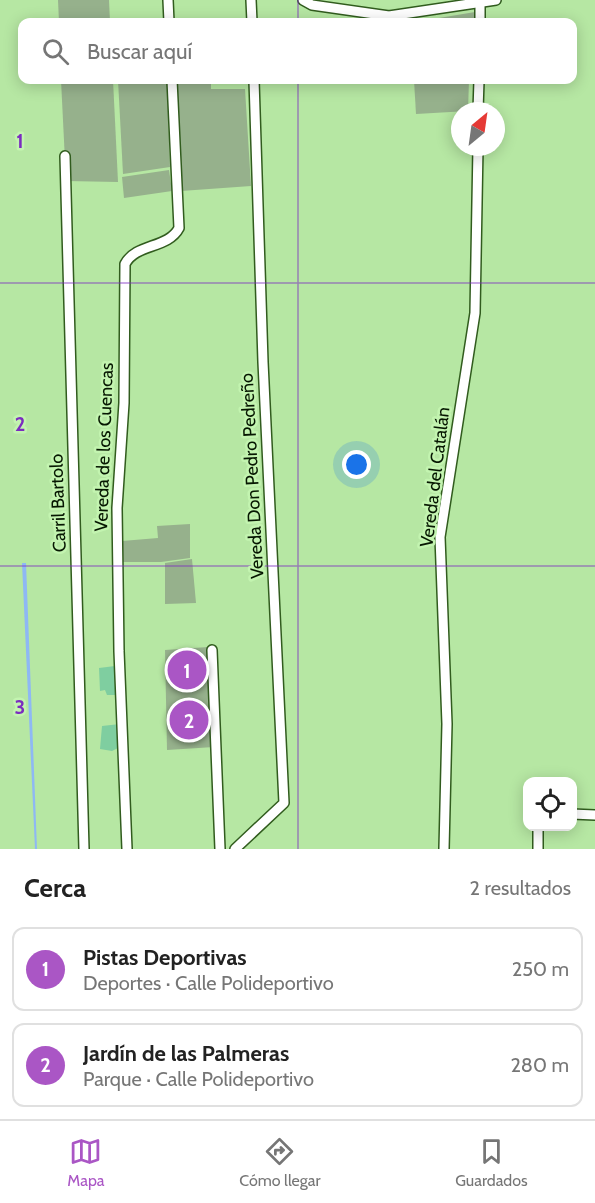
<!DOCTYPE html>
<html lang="es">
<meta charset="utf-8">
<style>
:root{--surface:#fff;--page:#f2f2f2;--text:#222;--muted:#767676;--line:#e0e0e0;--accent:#aa56c5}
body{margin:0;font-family:Cabin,sans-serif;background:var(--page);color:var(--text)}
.controls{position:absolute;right:18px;bottom:18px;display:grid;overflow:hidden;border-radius:12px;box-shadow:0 3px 15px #0003}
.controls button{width:54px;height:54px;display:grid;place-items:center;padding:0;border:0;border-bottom:2px solid var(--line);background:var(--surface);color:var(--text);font:30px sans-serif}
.compass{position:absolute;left:451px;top:102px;width:54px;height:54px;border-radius:50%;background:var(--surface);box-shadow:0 3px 15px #0003;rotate:29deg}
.you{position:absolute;left:357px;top:465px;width:21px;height:21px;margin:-15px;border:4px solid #fff;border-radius:50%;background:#1a73e8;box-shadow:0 0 0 9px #1a73e833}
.badge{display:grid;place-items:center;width:39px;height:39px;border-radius:50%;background:var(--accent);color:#fff;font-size:20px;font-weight:700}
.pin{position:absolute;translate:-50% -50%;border:3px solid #fff;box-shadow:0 2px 6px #0006}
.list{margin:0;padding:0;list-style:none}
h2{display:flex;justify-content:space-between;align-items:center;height:78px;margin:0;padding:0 24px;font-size:26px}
h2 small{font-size:20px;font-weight:400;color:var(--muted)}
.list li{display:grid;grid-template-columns:39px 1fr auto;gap:18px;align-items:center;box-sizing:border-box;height:84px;margin:0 12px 12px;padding:0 12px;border:2px solid var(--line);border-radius:12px}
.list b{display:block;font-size:22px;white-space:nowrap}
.list p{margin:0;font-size:20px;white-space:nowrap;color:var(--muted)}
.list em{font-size:20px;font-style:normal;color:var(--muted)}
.icon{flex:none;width:33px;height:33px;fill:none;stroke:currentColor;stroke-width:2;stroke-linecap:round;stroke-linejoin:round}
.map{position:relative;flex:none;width:595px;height:849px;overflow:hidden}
.search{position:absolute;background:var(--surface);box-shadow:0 3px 15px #0003;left:18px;right:18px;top:18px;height:66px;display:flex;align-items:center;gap:15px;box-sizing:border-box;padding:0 21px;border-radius:12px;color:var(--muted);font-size:22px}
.sheet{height:270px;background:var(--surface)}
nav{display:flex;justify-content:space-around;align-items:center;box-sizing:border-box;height:84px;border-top:2px solid var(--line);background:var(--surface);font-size:16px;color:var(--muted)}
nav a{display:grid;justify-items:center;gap:3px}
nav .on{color:var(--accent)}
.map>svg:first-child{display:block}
</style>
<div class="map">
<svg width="595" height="849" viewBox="0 0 595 849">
<rect width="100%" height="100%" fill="#b6e7a3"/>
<g fill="#96b18c">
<path d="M58,0H109L110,22H59Z"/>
<path d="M475,12V22H415Z"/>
<path d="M61,80H113L118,182L66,181Z"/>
<path d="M118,80H167L170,167L123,174Z"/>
<path d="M176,80H211V89H245L251,186L181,191Z"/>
<path d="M414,80H469L468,111L416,114Z"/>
<path d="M169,170L172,191L124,198L122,177Z"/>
<path d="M190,524V558L161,562H122V541L158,538L157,526Z"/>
<path d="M192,559L196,603L165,604V563Z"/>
<path d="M208,647L214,747L167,750L165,650Z"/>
</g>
<path fill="#8eb8f4" d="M22,563H26L37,849H35Z"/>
<g fill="#7fcea0">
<path d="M115,666L116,695H107L105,690L100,691L99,668Z"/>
<path d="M120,724V747L112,751L100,749L102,726Z"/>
</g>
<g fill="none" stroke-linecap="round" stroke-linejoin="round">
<defs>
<g id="minor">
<path d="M168,0L169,22"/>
<path d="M251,0L252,22"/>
<path d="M303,0L312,5L389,16L496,0"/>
<path d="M480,22V0"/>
<path d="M478,111L479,80"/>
<path d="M65,156L84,849"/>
<path d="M212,650L220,849"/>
<path d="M572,814L595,815"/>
<path d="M127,849L119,651L117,508L124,403L125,264C136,243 168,249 179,228L172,80"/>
<path d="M235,849L284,803L263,362L254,80"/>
<path d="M444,849L447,724L440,537L475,313L478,147"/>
<path d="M538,849V826"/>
</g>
</defs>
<use href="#minor" stroke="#315c1e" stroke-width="12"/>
<use href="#minor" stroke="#fff" stroke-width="9"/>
</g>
<path fill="none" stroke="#7b2cbf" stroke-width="1.5" stroke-opacity="0.55" d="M298,0V22M298,80V849M0,283H595M0,566H595"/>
<g text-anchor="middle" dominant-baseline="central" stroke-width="5" stroke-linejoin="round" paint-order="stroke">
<g font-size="18" fill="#061701" stroke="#c3f4b0">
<text transform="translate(104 447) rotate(-88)">Vereda de los Cuencas</text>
<text transform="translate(252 476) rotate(-93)">Vereda Don Pedro Pedreño</text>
<text transform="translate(435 477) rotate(-83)">Vereda del Catalán</text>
<text transform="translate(58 503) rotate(-92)">Carril Bartolo</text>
</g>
</g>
<g font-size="20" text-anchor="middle" font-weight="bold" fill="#7b2cbf" stroke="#c3f4b0" stroke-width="5" stroke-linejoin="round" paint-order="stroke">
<text x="20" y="148">1</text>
<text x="20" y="431">2</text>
<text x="20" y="714">3</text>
</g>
</svg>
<div class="controls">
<button><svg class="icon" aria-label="locate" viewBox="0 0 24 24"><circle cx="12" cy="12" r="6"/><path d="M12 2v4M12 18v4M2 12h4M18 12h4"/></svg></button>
</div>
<svg class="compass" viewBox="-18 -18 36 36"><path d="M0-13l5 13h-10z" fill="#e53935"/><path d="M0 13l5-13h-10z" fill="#767676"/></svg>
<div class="you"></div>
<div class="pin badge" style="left:187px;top:670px">1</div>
<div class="pin badge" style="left:189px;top:720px">2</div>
<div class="search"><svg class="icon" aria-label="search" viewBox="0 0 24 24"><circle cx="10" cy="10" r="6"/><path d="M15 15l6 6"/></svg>Buscar aquí</div>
</div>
<section class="sheet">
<h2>Cerca<small>2 resultados</small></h2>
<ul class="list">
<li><span class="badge">1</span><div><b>Pistas Deportivas</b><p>Deportes · Calle Polideportivo</p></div><em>250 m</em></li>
<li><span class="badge">2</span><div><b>Jardín de las Palmeras</b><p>Parque · Calle Polideportivo</p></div><em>280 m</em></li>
</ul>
</section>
<nav>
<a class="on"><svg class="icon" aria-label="map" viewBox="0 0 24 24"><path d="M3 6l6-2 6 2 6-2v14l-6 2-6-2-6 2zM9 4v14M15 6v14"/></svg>Mapa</a>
<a><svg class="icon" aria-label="directions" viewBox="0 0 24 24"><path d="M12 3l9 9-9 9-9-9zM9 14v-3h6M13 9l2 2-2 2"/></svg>Cómo llegar</a>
<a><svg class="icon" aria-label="saved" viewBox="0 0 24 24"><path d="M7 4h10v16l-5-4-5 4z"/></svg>Guardados</a>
</nav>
